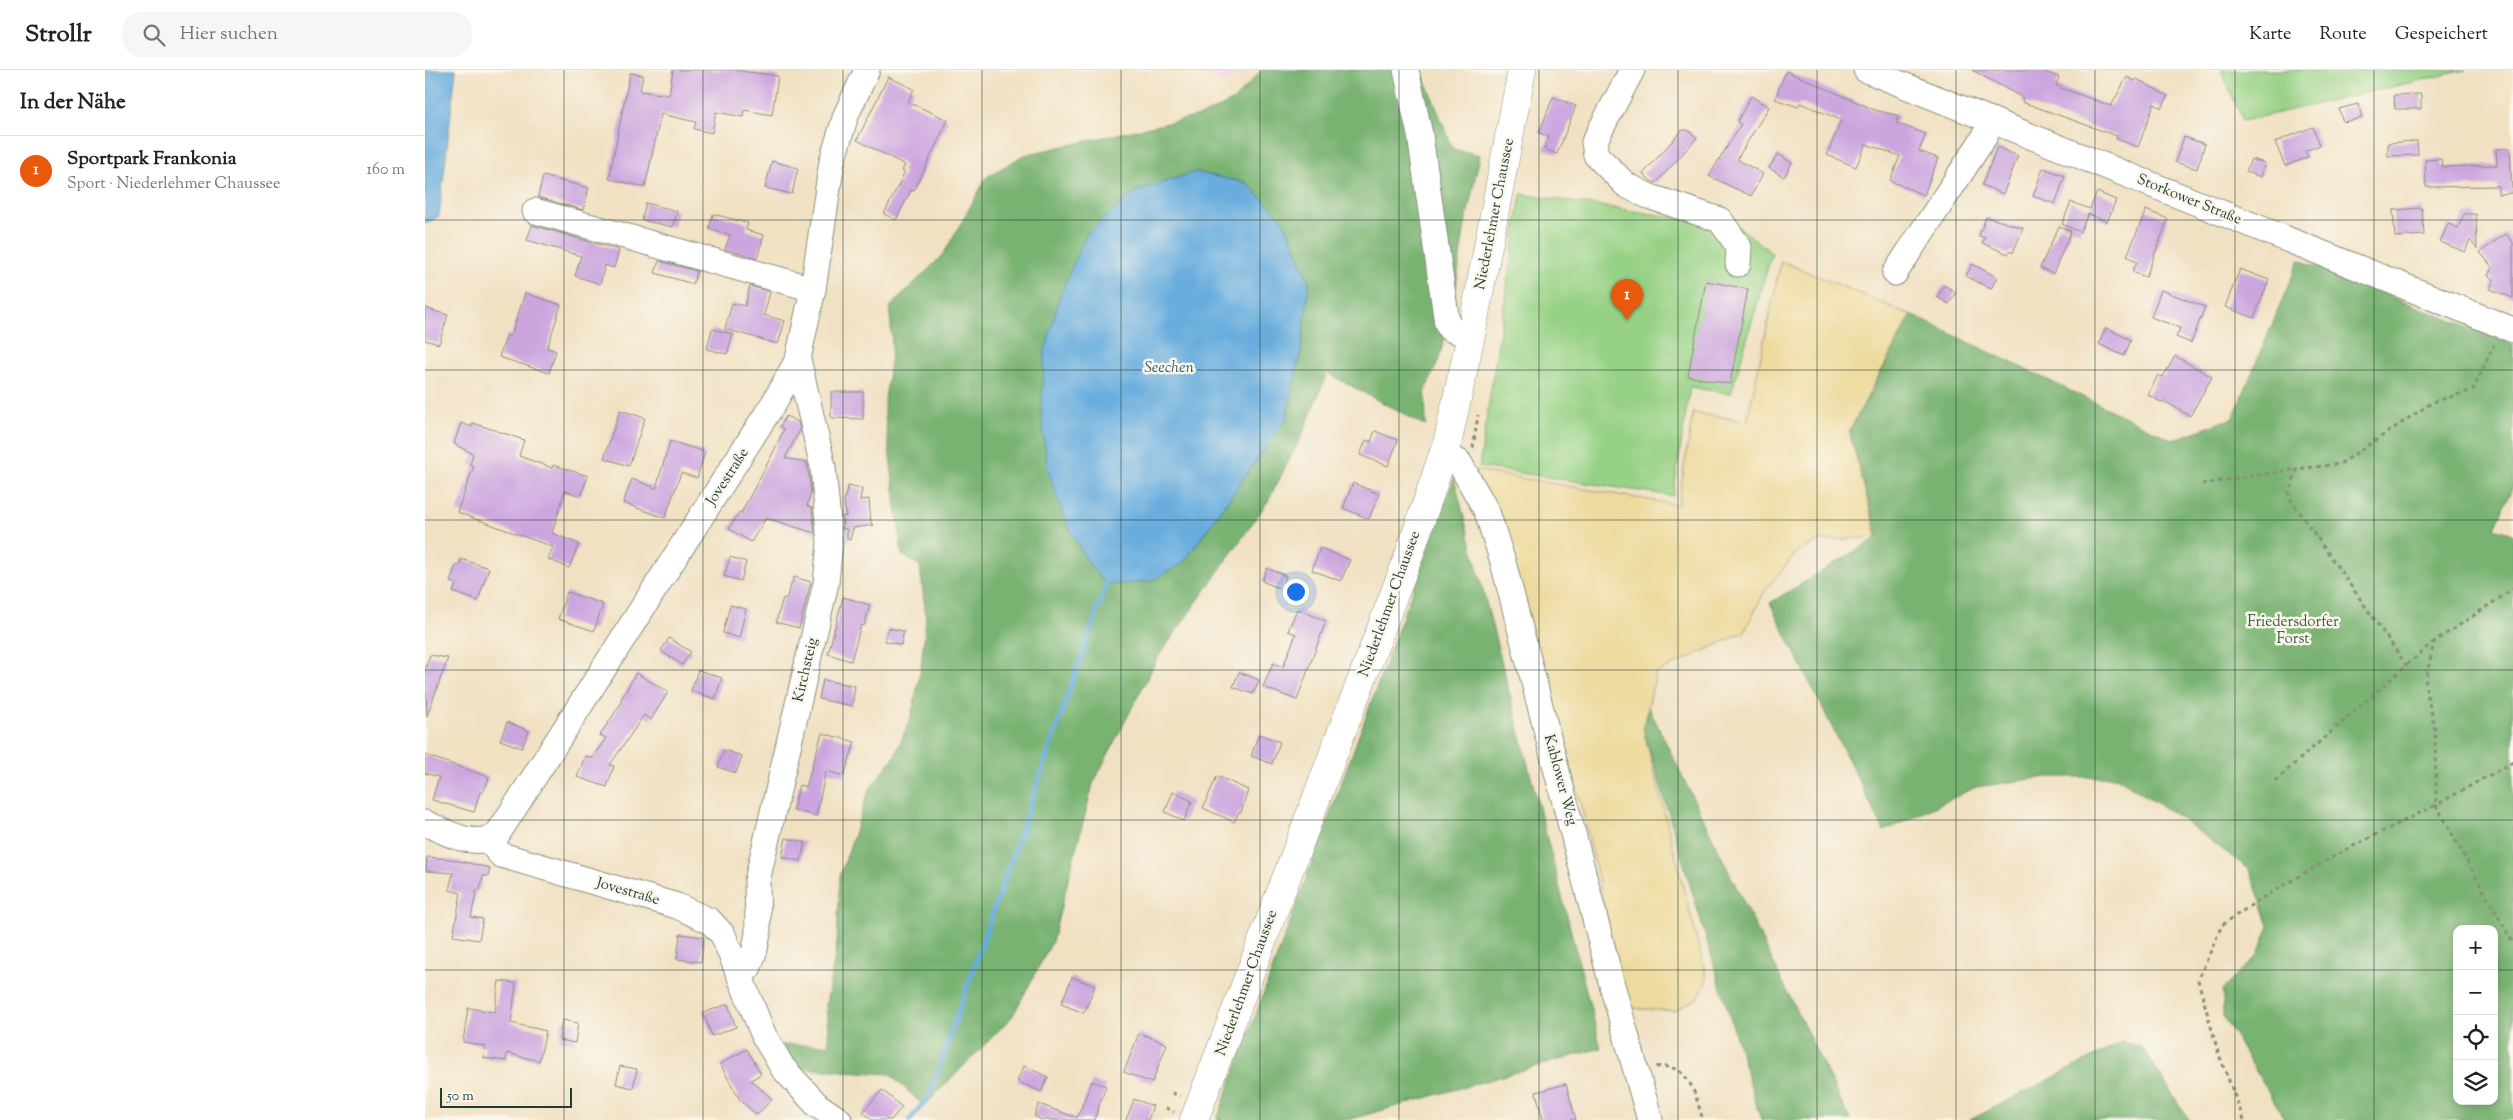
<!DOCTYPE html>
<html lang="de">
<meta charset="utf-8">
<style>
:root{--surface:#fff;--page:#f6f6f6;--text:#222;--muted:#767676;--line:#e0e0e0;--accent:#ea580c}
body{margin:0;font-family:"Sorts Mill Goudy",serif;background:var(--page);color:var(--text)}
.controls{position:absolute;right:15px;bottom:15px;display:grid;overflow:hidden;border-radius:10px;box-shadow:0 2px 8px #0003}
.controls button{width:45px;height:45px;display:grid;place-items:center;padding:0;border:0;border-bottom:1px solid var(--line);background:var(--surface);color:var(--text);font:25px sans-serif}
.scale{position:absolute;left:15px;bottom:12px;width:132px;box-sizing:border-box;padding-left:5px;border:2px solid #1f3d34;border-top:0;font-size:14px;line-height:18px;white-space:nowrap;color:#1f3d34;-webkit-text-stroke:4px #fbf7ec;paint-order:stroke}
.you{position:absolute;left:870px;top:521px;width:18px;height:18px;margin:-12px;border:4px solid #fff;border-radius:50%;background:#1a73e8;box-shadow:0 0 0 8px #1a73e833}
.badge{display:grid;place-items:center;width:32px;height:32px;border-radius:50%;background:var(--accent);color:#fff;font-size:16px;font-weight:700}
.pin{position:absolute;translate:-50% -41px;filter:drop-shadow(0 1px 2px #0008)}
.pin::after{content:'';position:absolute;top:26px;width:18px;height:15px;background:inherit;clip-path:polygon(0 0,100% 0,50% 100%)}
.list{margin:0;padding:0;list-style:none}
h2{display:flex;justify-content:space-between;align-items:center;height:65px;margin:0;padding:0 20px;font-size:21px}
h2 small{font-size:16px;font-weight:400;color:var(--muted)}
.list li{display:grid;grid-template-columns:32px 1fr auto;gap:15px;align-items:center;box-sizing:border-box;height:70px;padding:0 20px;border-top:1px solid var(--line)}
.list b{display:block;font-size:19px;white-space:nowrap}
.list p{margin:0;font-size:16px;white-space:nowrap;color:var(--muted)}
.list em{font-size:16px;font-style:normal;color:var(--muted)}
.icon{flex:none;width:28px;height:28px;fill:none;stroke:currentColor;stroke-width:2;stroke-linecap:round;stroke-linejoin:round}
.map{position:relative;flex:none;width:2088px;height:1050px;overflow:hidden}
header{display:flex;align-items:center;gap:30px;box-sizing:border-box;height:70px;padding:0 25px;background:var(--surface);border-bottom:1px solid var(--line)}
header strong{font-size:24px}
nav{display:flex;gap:28px;margin-inline-start:auto;font-size:18px}
.search{width:350px;height:45px;background:var(--page);display:flex;align-items:center;gap:12px;box-sizing:border-box;padding:0 18px;border-radius:20px;color:var(--muted);font-size:19px}
main{display:flex}
aside{flex:1;background:var(--surface)}
.map>svg:first-child{display:block}
</style>
<header>
<strong>Strollr</strong>
<div class="search"><svg class="icon" aria-label="search" viewBox="0 0 24 24"><circle cx="10" cy="10" r="6"/><path d="M15 15l6 6"/></svg>Hier suchen</div>
<nav><a>Karte</a><a>Route</a><a>Gespeichert</a></nav>
</header>
<main>
<aside>
<h2>In der Nähe<small></small></h2>
<ul class="list">
<li><span class="badge">1</span><div><b>Sportpark Frankonia</b><p>Sport · Niederlehmer Chaussee</p></div><em>160 m</em></li>
</ul>
</aside>
<div class="map">
<svg width="2088" height="1050" viewBox="0 0 2088 1050">
<rect width="100%" height="100%" fill="#fbf7ec"/>
<filter id="ink" filterUnits="userSpaceOnUse"><feTurbulence type="fractalNoise" baseFrequency=".02" numOctaves="2"/><feDisplacementMap in="SourceGraphic" scale="10" xChannelSelector="R" yChannelSelector="G"/><feConvolveMatrix kernelMatrix="1 2 1 2 8 2 1 2 1" color-interpolation-filters="sRGB"/></filter>
<filter id="wash" filterUnits="userSpaceOnUse"><feTurbulence type="fractalNoise" baseFrequency=".0096" numOctaves="4" result="noise"/><feDisplacementMap in="SourceGraphic" scale="20" xChannelSelector="R" yChannelSelector="G"/><feGaussianBlur stdDeviation="1.12" result="paint"/><feColorMatrix in="noise" values="0 0 0 0 0 0 0 0 0 0 0 0 0 0 0 0 0 1.4 0 .05"/><feComposite in="paint" operator="in"/></filter>
<g filter="url(#wash)">
<rect width="100%" height="100%" fill="#f1e1c3"/>
<path fill="#f1d0e2" d="M774,0H814L800,14Z"/>
<g fill="#97d185" stroke="#5b875c">
<path d="M1796,0H2041L1818,51Z"/>
<path d="M1096,124L1314,157L1347,183L1306,324L1265,317L1248,426L1054,397Z"/>
</g>
<g fill="#79b372" stroke="#4c7853" fill-rule="evenodd">
<path d="M837,0H996L1028,79L1055,85L1039,160L1029,230L1014,289L1000,322L1001,356L902,303L879,361L843,431L733,587L668,714L627,872L587,947L499,1036L465,1004L372,998L355,975H404L401,935L412,873L415,806L444,720L470,686L487,644L496,598L501,547L495,496L477,485L459,338L467,277L465,237L518,185L562,107L599,85L779,45L809,30ZM770,102L822,113L859,151L884,211L877,275L861,349L758,493Z"/>
<path d="M1874,190L2088,275V416L2070,458L2088,464V1050H1860L1798,946V919L1833,884L1844,856L1825,800L1757,749L1691,707H1622L1551,717L1459,761L1345,533L1453,467L1425,361L1487,245L1748,370L1808,348ZM2032,859H2069V1031H2032Z"/>
<path d="M1029,408L1176,978L923,1050H792Z"/>
<path d="M1224,638L1425,1050H1336L1218,659Z"/>
<path d="M1698,972L1717,977L1764,1050H1545Z"/>
</g>
<path fill="#eeda9e" stroke="#868c69" d="M1356,191L1486,245L1424,361L1452,467L1394,471L1373,481L1341,519L1319,562L1231,603L1218,659L1282,909L1274,927L1249,941L1202,938L1160,750L1125,626L1049,400L1253,435L1268,343L1322,351Z"/>
<g fill="#69adde" stroke="#447589">
<path d="M0,0H31L14,146L0,154Z"/>
<path d="M770,102L822,113L859,151L884,211L877,275L861,349L758,493L726,511L681,515L661,490L638,445L622,397L616,340L620,281L635,225L661,165L710,122Z"/>
</g>
<g fill="none" stroke-linecap="round" stroke-linejoin="round">
<path stroke="#69adde" stroke-width="5" d="M485,1050L505,1024L681,515"/>
</g>
<g id="blocks">
<g fill="#cca5df">
<path d="M248,0H309L353,6L347,45L319,40L318,47L291,42L287,63L269,59L271,52L236,44L220,117L184,109L205,3L218,5L215,21L244,25Z"/>
<path d="M1547,0H1615L1634,7L1631,16L1686,36L1702,7L1710,11L1712,9L1743,26L1737,38L1729,34L1713,77L1691,69L1692,66L1597,32L1598,28Z"/>
<path d="M1361,1L1450,40L1474,46L1471,53L1501,64L1494,81L1513,88L1499,125L1465,111L1475,86L1441,74L1431,97L1402,85L1416,50L1375,33L1373,37L1350,29Z"/>
<path d="M463,7L489,19L483,32L523,50L489,121L486,120L471,150L459,144L480,102L477,101L480,95L432,70Z"/>
<path d="M1996,24V39H1970L1969,25Z"/>
<path d="M1326,26L1344,37L1312,89L1338,104L1326,126L1284,106L1316,54L1312,52Z"/>
<path d="M1128,27L1151,36L1132,84L1119,79L1124,67L1114,63Z"/>
<path d="M1933,34L1937,48L1918,52L1914,39Z"/>
<path d="M1888,57L1895,75L1880,81L1883,87L1860,96L1850,72Z"/>
<path d="M1257,60H1263L1272,68L1231,113L1226,111L1218,104Z"/>
<path d="M1759,67L1780,74L1772,99L1750,92Z"/>
<path d="M1992,71L1993,85L1963,86V73Z"/>
<path d="M1572,77L1593,86L1578,124L1557,115Z"/>
<path d="M2085,78L2087,123L2073,124V116L2001,117L2000,90L2016,89L2017,97L2072,95L2071,79Z"/>
<path d="M1353,84L1367,93L1359,107L1344,98Z"/>
<path d="M1826,89L1840,93L1836,107L1821,102Z"/>
<path d="M347,91L373,98L367,124L340,118Z"/>
<path d="M1618,98L1640,106L1630,134L1608,126Z"/>
<path d="M118,106L164,118L158,140L113,127Z"/>
<path d="M1672,122L1691,130L1682,152L1663,144L1655,162L1637,154L1646,132L1665,139Z"/>
<path d="M221,133L252,141L248,157L217,150Z"/>
<path d="M1997,138L1999,165L1970,167L1968,140Z"/>
<path d="M1721,140L1743,149L1721,207L1707,202L1712,192L1702,186Z"/>
<path d="M288,144L323,153L321,160L339,165L332,188L300,179L305,165L284,159Z"/>
<path d="M2039,144H2051L2052,179L2045,170L2040,182L2015,172L2023,154L2033,158Z"/>
<path d="M1561,147L1598,158L1588,183L1585,181L1583,184L1557,173L1560,168L1554,166Z"/>
<path d="M107,155L194,180L189,198L180,195L175,214L150,206L156,186L102,170Z"/>
<path d="M1634,156L1646,161L1628,204L1615,198Z"/>
<path d="M2081,164L2088,173V228L2065,219L2069,209L2063,206L2067,197L2055,182Z"/>
<path d="M234,191L272,201L268,214L230,203Z"/>
<path d="M1547,194L1572,207L1566,219L1541,206Z"/>
<path d="M1815,199L1844,210L1829,248L1800,237Z"/>
<path d="M1281,211L1323,219L1305,314L1263,306Z"/>
<path d="M1519,215L1531,222L1524,234L1512,227Z"/>
<path d="M325,216L345,222L339,245L360,251L353,274L300,259L307,233L320,236Z"/>
<path d="M1736,220L1780,237L1766,273L1751,267L1755,258L1726,247Z"/>
<path d="M100,223L136,235L122,278L131,281L124,303L74,287L82,265L86,266Z"/>
<path d="M0,238L23,245L14,274L0,270Z"/>
<path d="M1681,258L1706,270L1699,286L1674,274Z"/>
<path d="M287,259L308,264L302,284L282,279Z"/>
<path d="M1750,286L1787,307L1765,346L1739,331L1738,333L1723,325L1733,305L1738,307Z"/>
<path d="M406,322H438V349L406,348Z"/>
<path d="M195,340L220,348L204,396L179,388Z"/>
<path d="M361,346L373,352L375,360L360,388L382,393L386,423L382,436L387,438L390,463L341,448L326,472L304,459L314,442L316,443L348,383L359,359L355,357Z"/>
<path d="M36,353L47,357L48,353L99,370L94,386L127,398L128,395L163,406L156,426L140,421L127,463L154,474L144,498L123,489L128,477L32,442L49,396L45,395L48,384L29,374Z"/>
<path d="M950,361L973,370L963,396L935,385L941,370L946,372Z"/>
<path d="M245,371L280,382L272,408L256,403L240,448L198,433L207,409L231,418Z"/>
<path d="M928,413L954,424L944,449L918,438Z"/>
<path d="M423,416L437,419L435,430L444,429L446,454L449,455L428,458L425,470L422,469V459H418L417,446L421,447L419,431Z"/>
<path d="M895,478L925,490L916,511L887,500Z"/>
<path d="M305,487L321,492L316,511L299,506Z"/>
<path d="M36,489L64,498L53,531L28,522L31,514L25,512L31,495L34,496Z"/>
<path d="M842,498L861,506L856,519L837,511Z"/>
<path d="M369,507L386,512L374,558L351,552L358,528L361,529Z"/>
<path d="M142,522L178,534L169,561L133,549Z"/>
<path d="M418,527L445,535L439,556L436,555L426,591L403,584Z"/>
<path d="M305,535L321,539L314,568L298,563Z"/>
<path d="M872,539L901,551L872,630L838,617L848,593L858,597L871,564L863,561Z"/>
<path d="M463,558L479,561L476,575L460,571Z"/>
<path d="M244,568L266,582L257,595L236,581Z"/>
<path d="M5,585L23,588L2,646L0,600Z"/>
<path d="M273,600L297,608L290,629L266,621Z"/>
<path d="M814,602L834,610L828,624L808,617Z"/>
<path d="M211,603L243,622L226,650L219,645L185,695L189,696L182,717L152,707L160,686L167,688L181,668L175,665L197,632L195,631Z"/>
<path d="M398,610L430,616L427,636L394,629Z"/>
<path d="M82,652L104,661L97,678L75,670Z"/>
<path d="M397,663L430,672L419,706L401,701L391,746L368,740L374,715L381,717Z"/>
<path d="M834,664L855,672L847,694L826,686Z"/>
<path d="M299,680L317,686L311,703L293,697Z"/>
<path d="M0,685L64,707L58,723L55,722L49,742L7,730L14,707L0,703Z"/>
<path d="M792,706L823,720L816,743L814,742L809,752L778,738Z"/>
<path d="M748,722L767,731L759,751L740,742Z"/>
<path d="M361,768L380,772L376,791L357,787Z"/>
<path d="M2,787L25,789L65,798L63,806H58L55,820L52,819L46,847L58,849L54,870L28,866L36,823L24,820L28,803L1,801Z"/>
<path d="M255,864L279,867L276,892L252,889Z"/>
<path d="M647,907L670,916L659,943L636,934Z"/>
<path d="M74,911L91,913L86,953L121,961L114,991L82,983L81,991L59,988L60,976L38,972L43,938L70,942Z"/>
<path d="M303,934L311,957L287,966L278,943Z"/>
<path d="M137,950L153,953L150,973L134,970Z"/>
<path d="M714,963L742,974L727,1013L699,1002Z"/>
<path d="M322,979L336,1004L326,1010L347,1029L332,1045L315,1030L295,994Z"/>
<path d="M195,996L212,999L208,1018L191,1014Z"/>
<path d="M599,996L623,1007L616,1022L592,1011Z"/>
<path d="M667,1011L681,1016L669,1050H616L609,1046L614,1034L652,1048Z"/>
<path d="M1141,1014L1151,1050H1118L1111,1022Z"/>
<path d="M457,1020L477,1037L466,1050H447L438,1042Z"/>
<path d="M709,1029L728,1036L723,1050H701Z"/>
</g>
</g>
</g>
<g filter="url(#ink)">
<use href="#blocks" fill-opacity="0" stroke="#888f7c" stroke-width="1"/>
<g fill="none" stroke-linecap="round" stroke-linejoin="round">
<defs>
<g id="minor">
<path d="M981,0L995,65L1022,253L1025,259L1046,265"/>
<path d="M1207,0L1169,72L1171,85L1201,115L1223,126L1295,150L1314,177L1313,194"/>
<path d="M1441,0L2088,260"/>
<path d="M110,141L388,219"/>
<path d="M1470,203L1560,66L1566,50"/>
<path d="M1017,386L1034,392L1062,442L1078,492L1187,915L1225,1050"/>
<path d="M0,753C23,763 48,779 72,765L350,331L373,289L388,219L407,91L421,45L442,0"/>
<path d="M63,770L76,785L252,836L285,851L298,865L339,966L358,998L392,1035L414,1050"/>
<path d="M316,906L324,897L330,879L333,863L332,811L401,513L405,473L398,397L373,289"/>
</g>
<path id="major" d="M769,1050L984,485L1023,370L1046,265L1097,0"/>
</defs>
<use href="#minor" stroke="#888f7c" stroke-width="27"/>
<use href="#major" stroke="#888f7c" stroke-width="29"/>
<g stroke="#888f7c" stroke-width="3" stroke-dasharray="4 4" stroke-linecap="butt">
<path d="M1048,378L1053,345"/>
<path d="M1777,414L1872,399"/>
<path d="M1982,596L1863,426L1872,399L1915,394L2008,332L2048,320L2069,275"/>
<path d="M2088,692L2011,735L2088,873"/>
<path d="M1850,711L2008,572"/>
<path d="M1231,997C1265,992 1270,1025 1278,1050"/>
<path d="M747,1023L755,1026"/>
<path d="M741,1038L749,1042"/>
<path d="M1819,1050L1793,982L1773,910L1797,855L1837,828L1918,781L2011,735L2010,660L2000,614L2009,572L2088,519"/>
</g>
<use href="#minor" stroke="#fff" stroke-width="25"/>
<use href="#major" stroke="#fff" stroke-width="28"/>
</g>
</g>
<path fill="none" stroke="#1f3d34" stroke-width="1" stroke-opacity="0.55" d="M139,0V1050M278,0V1050M418,0V1050M557,0V1050M696,0V1050M835,0V1050M974,0V1050M1114,0V1050M1253,0V1050M1392,0V1050M1531,0V1050M1670,0V1050M1810,0V1050M1949,0V1050M0,150H2088M0,300H2088M0,450H2088M0,600H2088M0,750H2088M0,900H2032M2069,900H2088"/>
<g text-anchor="middle" dominant-baseline="central" stroke-width="5" stroke-linejoin="round" paint-order="stroke">
<g font-size="15" fill="#1f3d34" stroke="#fbf7ec">
<text transform="translate(1764 130) rotate(22)">Storkower Straße</text>
<text transform="translate(1070 144) rotate(-79)">Niederlehmer Chaussee</text>
<text transform="translate(303 407) rotate(-57)">Jovestraße</text>
<text transform="translate(965 534) rotate(-70)">Niederlehmer Chaussee</text>
<text transform="translate(381 600) rotate(-77)">Kirchsteig</text>
<text transform="translate(1135 710) rotate(75)">Kablower Weg</text>
<text transform="translate(203 822) rotate(16)">Jovestraße</text>
<text transform="translate(822 913) rotate(-70)">Niederlehmer Chaussee</text>
</g>
<g font-size="15" fill="#375b44" stroke="#fbf7ec">
<text x="1868" y="552">Friedersdorfer<tspan x="1868" dy="17">Forst</tspan></text>
</g>
<g font-size="16" font-style="italic" fill="#355f67" stroke="#fbf7ec">
<text x="744" y="298">Seechen</text>
</g>
</g>
</svg>
<div class="controls">
<button>+</button>
<button>−</button>
<button><svg class="icon" aria-label="locate" viewBox="0 0 24 24"><circle cx="12" cy="12" r="6"/><path d="M12 2v4M12 18v4M2 12h4M18 12h4"/></svg></button>
<button><svg class="icon" aria-label="layers" viewBox="0 0 24 24"><path d="M12 4l9 5-9 5-9-5zM3 14l9 5 9-5"/></svg></button>
</div>
<div class="scale">50 m</div>
<div class="you"></div>
<div class="pin badge" style="left:1202px;top:250px">1</div>
</div>
</main>
